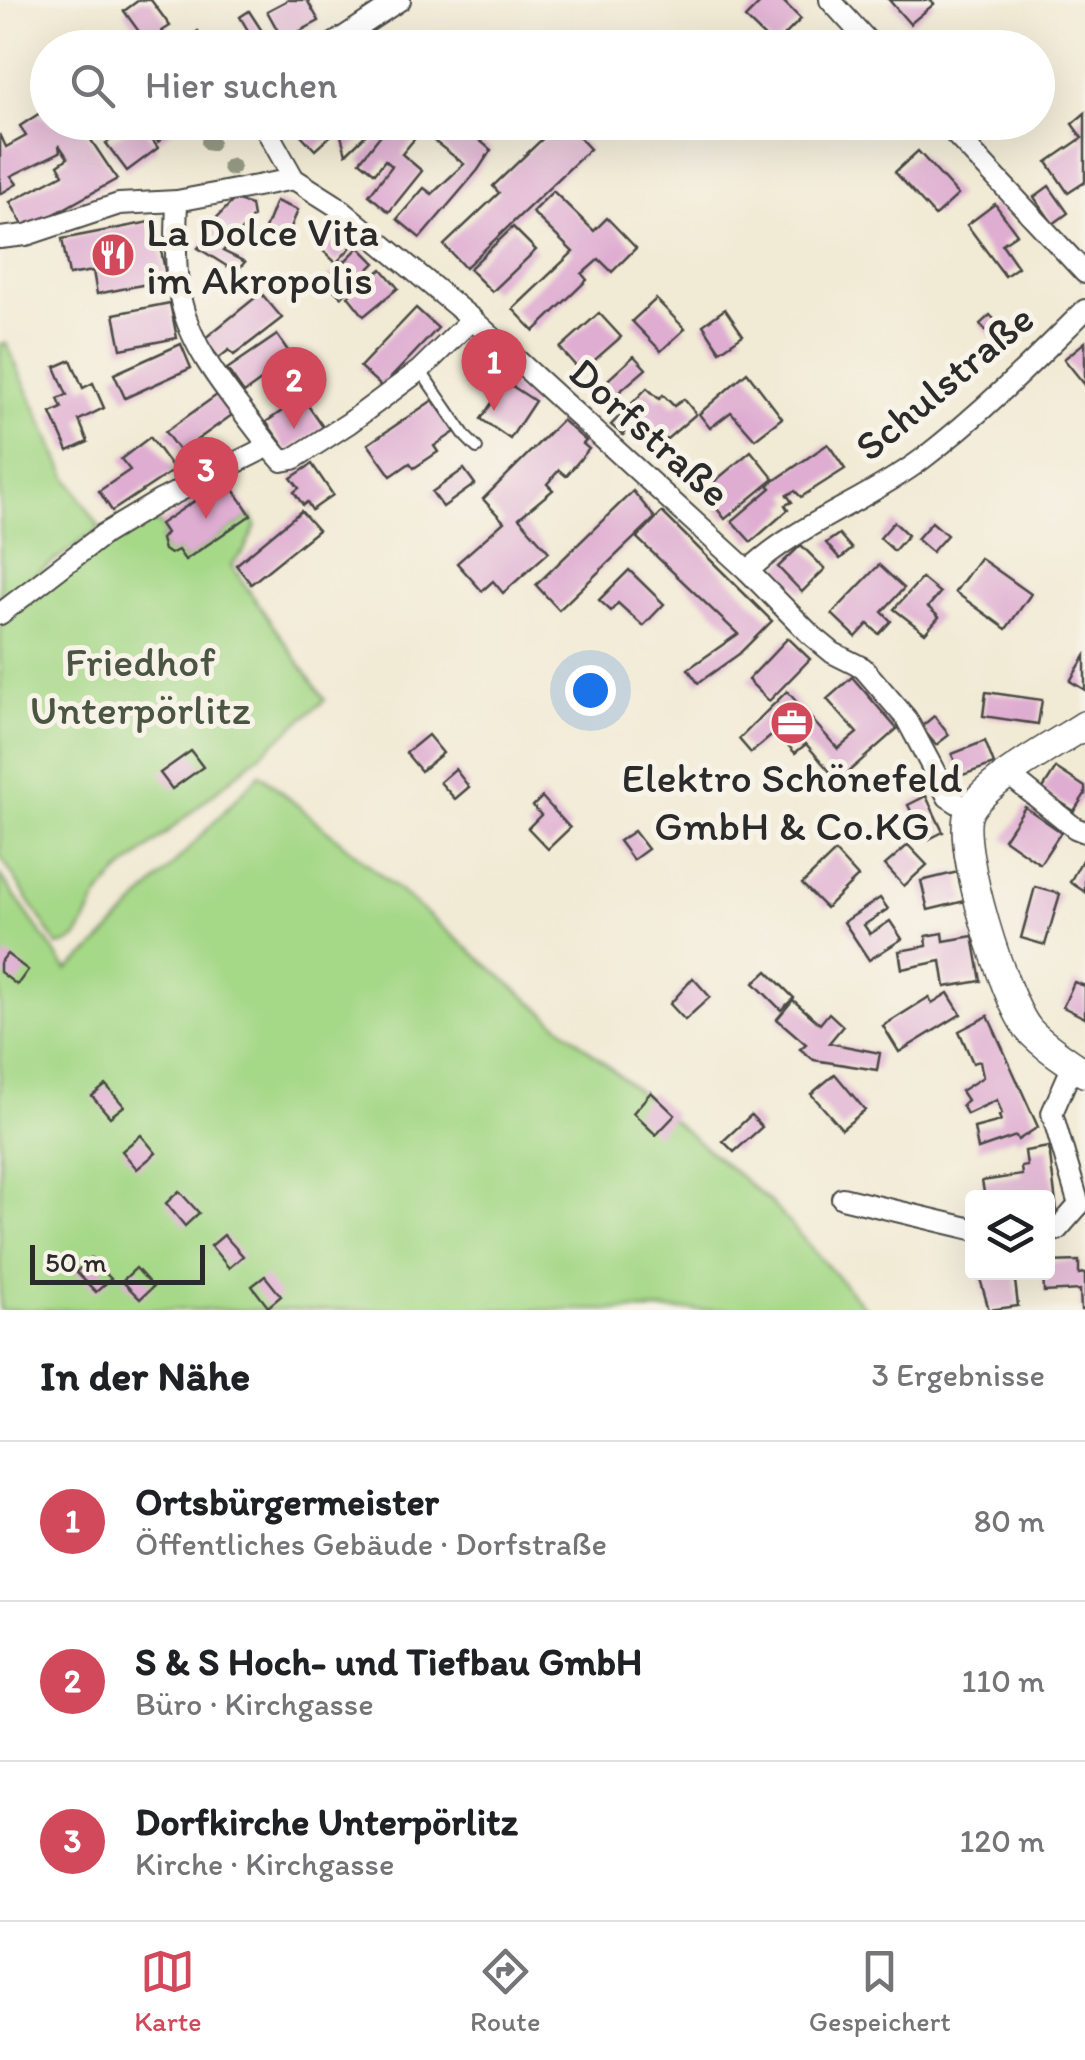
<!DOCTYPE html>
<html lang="de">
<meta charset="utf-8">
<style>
:root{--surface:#fff;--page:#f6f6f6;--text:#202124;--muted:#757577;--line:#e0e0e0;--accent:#d1495b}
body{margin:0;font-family:Itim,sans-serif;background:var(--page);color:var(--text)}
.controls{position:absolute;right:30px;bottom:30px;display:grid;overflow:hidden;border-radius:10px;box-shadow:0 10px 40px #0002}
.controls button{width:90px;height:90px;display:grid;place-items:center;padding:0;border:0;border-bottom:2px solid var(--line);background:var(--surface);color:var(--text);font:50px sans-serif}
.scale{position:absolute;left:30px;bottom:25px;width:175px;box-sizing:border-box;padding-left:10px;border:5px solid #2b2b2b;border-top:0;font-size:28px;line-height:35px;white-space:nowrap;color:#2b2b2b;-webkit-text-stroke:8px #f7f3e8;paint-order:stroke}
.you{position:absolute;left:590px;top:690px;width:35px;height:35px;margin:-25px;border:8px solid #fff;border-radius:50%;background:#1a73e8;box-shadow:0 0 0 15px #1a73e833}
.badge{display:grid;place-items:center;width:65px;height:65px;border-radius:50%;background:var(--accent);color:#fff;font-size:32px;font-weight:700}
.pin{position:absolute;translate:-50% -82px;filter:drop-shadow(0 2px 5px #0008)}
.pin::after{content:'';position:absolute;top:52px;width:35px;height:30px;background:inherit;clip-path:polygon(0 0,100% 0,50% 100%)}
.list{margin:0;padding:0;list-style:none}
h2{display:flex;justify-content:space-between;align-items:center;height:130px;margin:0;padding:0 40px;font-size:42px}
h2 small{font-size:32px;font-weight:400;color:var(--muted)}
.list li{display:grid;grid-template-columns:65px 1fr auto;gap:30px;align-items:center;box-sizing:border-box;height:160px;padding:0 40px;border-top:2px solid var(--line)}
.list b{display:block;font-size:38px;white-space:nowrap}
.list p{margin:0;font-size:32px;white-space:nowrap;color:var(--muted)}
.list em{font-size:32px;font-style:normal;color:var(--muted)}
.icon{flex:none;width:55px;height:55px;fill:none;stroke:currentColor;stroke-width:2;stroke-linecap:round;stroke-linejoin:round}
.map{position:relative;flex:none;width:1085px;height:1310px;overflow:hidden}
.search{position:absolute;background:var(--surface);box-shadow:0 10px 40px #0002;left:30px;right:30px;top:30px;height:110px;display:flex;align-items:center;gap:25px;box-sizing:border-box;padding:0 35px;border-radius:55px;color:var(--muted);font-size:38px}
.sheet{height:610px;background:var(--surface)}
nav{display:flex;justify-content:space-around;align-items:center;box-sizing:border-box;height:140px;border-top:2px solid var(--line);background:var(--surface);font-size:28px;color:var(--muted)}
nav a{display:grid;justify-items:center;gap:5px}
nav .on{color:var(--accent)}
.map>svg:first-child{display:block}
</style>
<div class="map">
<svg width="1085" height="1310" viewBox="0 0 1085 1310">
<rect width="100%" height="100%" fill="#f7f3e8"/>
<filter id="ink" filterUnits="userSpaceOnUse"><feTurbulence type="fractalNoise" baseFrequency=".01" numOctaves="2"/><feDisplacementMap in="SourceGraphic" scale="20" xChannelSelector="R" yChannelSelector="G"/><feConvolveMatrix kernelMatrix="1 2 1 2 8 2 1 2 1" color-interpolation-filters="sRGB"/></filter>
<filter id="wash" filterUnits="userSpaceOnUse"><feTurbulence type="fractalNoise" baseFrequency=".0048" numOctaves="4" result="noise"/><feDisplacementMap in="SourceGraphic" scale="40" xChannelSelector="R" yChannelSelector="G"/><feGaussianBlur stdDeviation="2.25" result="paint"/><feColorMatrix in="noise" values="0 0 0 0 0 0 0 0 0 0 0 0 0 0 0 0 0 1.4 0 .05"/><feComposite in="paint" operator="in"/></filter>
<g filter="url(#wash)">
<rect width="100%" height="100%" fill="#f1ead4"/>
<g fill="#a5d887" stroke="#688259" stroke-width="2.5">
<path d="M6,343L67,477L100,528L0,600V344Z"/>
<path d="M251,515L256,525L244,551L231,565L325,700L120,872C112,880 104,888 98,897C85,916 85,943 58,946L0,856V624L145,516L160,524L166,533L161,539L164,550L170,553L178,550L185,559Z"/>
<path d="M260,774L770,1202L867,1310H0V875L67,970L91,951Z"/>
</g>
<g id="blocks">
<g fill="#dfadd2">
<path d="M139,0H151L170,26L162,31L174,48H151L124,11Z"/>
<path d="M288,0H307L319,21L283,40L267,11Z"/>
<path d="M763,0H782L801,19L774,46L745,18Z"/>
<path d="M889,0H930L934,4L910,24Z"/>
<path d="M249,11L273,48H225L249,32L240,17Z"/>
<path d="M198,31L211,48H176Z"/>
<path d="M40,113L43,118L48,116V122H79L117,179L26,230L10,202L63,174L58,165L68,158L59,145L60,152L11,176L17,184L0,194V134L6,147L26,136L20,126Z"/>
<path d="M1085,113V182L1068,193L1047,162L1082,138L1072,124Z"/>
<path d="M143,122H182L158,142Z"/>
<path d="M289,122H379L346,154L339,128L315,150Z"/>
<path d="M391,122H419L424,127L428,122H458L491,150L478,170L420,238L397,219L424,188L432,194L464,164L421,131L402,154L422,171L389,212L369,195L392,166L385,160L375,173L360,161Z"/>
<path d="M560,122H565L590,149L465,268L444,245L499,193L493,186Z"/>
<path d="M140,123L158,148L127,171L106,143Z"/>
<path d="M918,151L958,195L935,216L895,172Z"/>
<path d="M1049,186L1068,213L1053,224L1034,197Z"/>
<path d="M553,191L594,231L607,218L636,248L612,272L599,259L582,274L587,280L534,331L513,309L573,252L532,212Z"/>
<path d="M234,200L251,205L253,217L223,251L245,262L236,272L198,248L208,237L203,232Z"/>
<path d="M276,201L298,210L285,242L263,234Z"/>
<path d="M995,204L1017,234L1002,244L1018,267L1005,276L967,225Z"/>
<path d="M155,221L167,280L97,294L93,271L69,275L62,239Z"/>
<path d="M336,224L353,245L336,263L317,245Z"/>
<path d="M513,227L536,250L492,292L469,269Z"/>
<path d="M359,247L375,263L341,297L325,281Z"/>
<path d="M382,269L398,288L364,316L348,296Z"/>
<path d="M261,293L282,318L234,355L229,350L219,358L204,339Z"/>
<path d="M656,299L685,329L661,351L632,321Z"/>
<path d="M170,303L177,338L121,349L114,314Z"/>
<path d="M416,308L438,328L382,387L360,367Z"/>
<path d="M725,309L743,335L720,351L703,325Z"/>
<path d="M599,313L621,337L581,372L560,348Z"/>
<path d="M990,315L1013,339L1002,348L980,324Z"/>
<path d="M277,335L293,358L244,393L227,369Z"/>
<path d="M1085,342V385L1064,359Z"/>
<path d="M181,344L191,368L125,398L114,374Z"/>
<path d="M634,356L646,369L611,399L600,387Z"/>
<path d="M71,360L83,388L93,383L104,408L79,420L88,442L68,451L51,413L62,408L58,399L67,395L55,367Z"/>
<path d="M747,372L782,418L755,439L731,412L710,428L699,414Z"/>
<path d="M506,382L535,401L510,439L481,419Z"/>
<path d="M647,388L659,399L663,395L674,406L684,399L696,414L660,445L650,435L642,436L635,429L636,420L623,435L611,425Z"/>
<path d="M217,395L232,415L180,452L165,432Z"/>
<path d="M302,397L323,427L287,451L266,422Z"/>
<path d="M433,400L455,432L434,446L438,452L414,468L410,463L391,476L368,444Z"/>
<path d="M562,420L586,441L583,444L589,449L566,476L559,470L547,484L553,490L519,518L549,552L503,593L493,581L482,591L457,563L504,522L483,499Z"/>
<path d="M150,437L174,470L112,511L99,491L130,470L121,459Z"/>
<path d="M828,444L845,469L801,497L795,491L787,495L792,502L785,505L788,510L751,542L732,521L771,488L768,485Z"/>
<path d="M751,451L774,479L725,519L703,491Z"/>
<path d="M312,464L333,495L312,510L307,502L303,505L294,492L299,488L291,478Z"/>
<path d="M464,469L475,484L443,507L432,492Z"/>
<path d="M229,482L251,515L185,560L178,550L170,554L164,550L161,539L166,533L160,524L214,488L216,491Z"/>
<path d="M633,491L655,518L559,610L536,585Z"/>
<path d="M301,511L318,530L251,584L236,565Z"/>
<path d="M662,512L772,621L739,654L698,683L688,669L738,634L637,538Z"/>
<path d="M894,522L908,535L894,551L880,538Z"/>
<path d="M932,522L947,535L932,552L917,539Z"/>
<path d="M839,534L852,549L840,559L826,543Z"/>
<path d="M801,545L825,569L802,592L778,567Z"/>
<path d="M980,558L1031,594L1006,629L955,592Z"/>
<path d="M879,565L904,588L882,612L891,621L879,634L868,624L856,637L832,614Z"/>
<path d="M629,570L664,604L643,626L618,603L611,611L599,600Z"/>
<path d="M922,578L940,593L928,607L939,617L925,633L894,609Z"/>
<path d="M788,638L810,659L769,701L748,680Z"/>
<path d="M1085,656V690L1070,681Z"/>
<path d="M852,677L897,729L838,781L806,744L795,753L776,732L751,753L739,739L787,691L838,749L857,733L827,699Z"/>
<path d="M986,692L1042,700L1038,724L983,716Z"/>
<path d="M934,716L949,735L936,745L921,727Z"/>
<path d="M428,735L443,753L421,771L406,753Z"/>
<path d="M985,741L994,764L960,776L952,754Z"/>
<path d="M191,751L203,767L172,789L160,773Z"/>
<path d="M1056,768L1085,787V794L1074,811L1042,790Z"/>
<path d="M455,769L469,787L455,799L440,782Z"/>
<path d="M926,796L943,832L925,841L908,805Z"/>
<path d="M542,797L570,828L548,849L528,828L541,815L533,806Z"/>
<path d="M1025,807L1061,832L1040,864L1004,839Z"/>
<path d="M634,831L648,849L633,860L619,841Z"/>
<path d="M908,845L927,865L904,886L885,865Z"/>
<path d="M835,852L858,877L826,908L802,884Z"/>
<path d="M1082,860L1085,861V892L1070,882Z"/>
<path d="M958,872L965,901L928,910L921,881Z"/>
<path d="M1035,887L1060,894L1045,945L1021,938Z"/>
<path d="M880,898L888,909L864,925L870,934L890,921L902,939L869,960L844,922Z"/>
<path d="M943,933L944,941L973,936L981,981L945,987L941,961L902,969L899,951L927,946L926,936Z"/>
<path d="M7,954L28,970L17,985L0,972V963Z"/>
<path d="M767,971L794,998L781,1010L754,983Z"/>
<path d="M693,978L710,997L685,1020L670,1004Z"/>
<path d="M1074,982L1085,986V1018L1063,1007Z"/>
<path d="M948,993L961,1014L899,1052L883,1026L929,997L932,1003Z"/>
<path d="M793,1000L820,1024L829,1013L843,1026L829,1043L880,1053L877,1070L814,1060L800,1049L806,1044L777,1019Z"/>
<path d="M988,1016L1038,1127L1018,1140L1016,1136L978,1149L974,1128L1001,1121L999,1116L1002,1114L997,1100L967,1114L962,1105L967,1100L961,1091L983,1077L980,1061L973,1063L959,1031Z"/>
<path d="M835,1074L865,1110L842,1129L811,1094Z"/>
<path d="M106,1085L124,1106L110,1117L92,1096Z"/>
<path d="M651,1092L675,1115L656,1135L633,1113Z"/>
<path d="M751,1115L762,1127L734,1152L723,1141Z"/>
<path d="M141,1135L156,1153L137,1169L122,1151Z"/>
<path d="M1049,1147L1058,1220L1048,1221V1198H985L982,1181L1022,1175L1021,1167L1027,1166L1025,1151Z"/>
<path d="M179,1191L199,1213L185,1226L166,1203Z"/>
<path d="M224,1235L243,1256L229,1268L211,1246Z"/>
<path d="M91,1258L111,1279L96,1292L76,1272Z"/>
<path d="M1079,1261V1274L1085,1273V1310H1081L1080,1290L1044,1292L1043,1272H1048V1262Z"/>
<path d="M136,1268L153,1287L140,1299L122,1281Z"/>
<path d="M991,1272H1014L1018,1306L989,1310L979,1275Z"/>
<path d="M265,1276L281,1296L268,1307L252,1286Z"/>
</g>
</g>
</g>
<g filter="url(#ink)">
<use href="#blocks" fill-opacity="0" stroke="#494844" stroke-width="2.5"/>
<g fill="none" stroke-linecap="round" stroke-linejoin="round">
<defs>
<path id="service" d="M420,370L466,437L477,448"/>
<g id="minor">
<path d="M830,0L874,48"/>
<path d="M327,48L400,0"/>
<path d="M262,122L294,179L335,205L472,319L748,571L810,634L833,653L863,668L906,718L948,797L970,811"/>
<path d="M944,122L1085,273"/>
<path d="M177,201C176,235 174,269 181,301C193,356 237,402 269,446"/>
<path d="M0,238L26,235L119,204L177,201L294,179"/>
<path d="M748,571C799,523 866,501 921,460C980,415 1033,362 1085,310"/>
<path d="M0,614L104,534L159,501L269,446L282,461L293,459L349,423L420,370L472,319"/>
<path d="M1009,775L1075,828L1085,832"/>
<path d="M1073,1065L1052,1113L1079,1205"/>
<path d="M842,1198L972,1229"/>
<path d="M1048,1231L1057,1230L1079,1205"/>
</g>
<path id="tertiary" d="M1085,725C1056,744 983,783 969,812C955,843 1005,1004 1030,1031C1045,1047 1067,1061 1085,1073"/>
</defs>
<use href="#service" stroke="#494844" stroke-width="14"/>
<use href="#minor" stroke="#494844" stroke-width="24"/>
<use href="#tertiary" stroke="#494844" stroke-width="31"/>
<use href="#service" stroke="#fff" stroke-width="10"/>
<use href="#minor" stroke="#fff" stroke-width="20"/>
<use href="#tertiary" stroke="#fff" stroke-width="28"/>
</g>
<g fill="#959984">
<circle cx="210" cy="142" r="9"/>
<circle cx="231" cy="167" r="9"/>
</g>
</g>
<defs>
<symbol id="restaurant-disc" viewBox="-11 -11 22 22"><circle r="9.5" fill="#d1495b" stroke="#f7f3e8"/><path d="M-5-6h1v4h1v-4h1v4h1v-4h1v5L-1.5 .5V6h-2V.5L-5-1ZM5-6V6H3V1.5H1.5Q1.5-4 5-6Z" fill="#fff"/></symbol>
<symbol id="office-disc" viewBox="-11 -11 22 22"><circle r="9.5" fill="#d1495b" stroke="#f7f3e8"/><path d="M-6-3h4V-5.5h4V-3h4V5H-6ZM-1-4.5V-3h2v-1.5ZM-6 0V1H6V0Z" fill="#fff"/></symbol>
</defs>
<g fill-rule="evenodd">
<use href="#restaurant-disc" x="88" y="230" width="50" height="50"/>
<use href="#office-disc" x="767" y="698" width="50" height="50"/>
</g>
<g text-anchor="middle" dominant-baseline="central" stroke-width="10" stroke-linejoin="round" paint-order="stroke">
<g font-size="42" fill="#2b2b2b" stroke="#f7f3e8" text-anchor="start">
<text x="146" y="231">La Dolce Vita<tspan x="146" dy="48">im Akropolis</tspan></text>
<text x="792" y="777" text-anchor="middle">Elektro Schönefeld<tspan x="792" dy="48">GmbH &amp; Co.KG</tspan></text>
</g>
<g font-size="42" fill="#2b2b2b" stroke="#f7f3e8">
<text transform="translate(944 382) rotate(-40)">Schulstraße</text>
<text transform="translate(650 432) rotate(42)">Dorfstraße</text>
</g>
<g font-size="42" fill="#4a5642" stroke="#f7f3e8">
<text x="140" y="661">Friedhof<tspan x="140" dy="48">Unterpörlitz</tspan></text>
</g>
</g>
</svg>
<div class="controls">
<button><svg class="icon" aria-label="layers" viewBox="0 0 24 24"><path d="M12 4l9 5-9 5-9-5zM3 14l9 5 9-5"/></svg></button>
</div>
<div class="scale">50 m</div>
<div class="you"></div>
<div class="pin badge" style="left:494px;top:411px">1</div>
<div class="pin badge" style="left:294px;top:429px">2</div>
<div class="pin badge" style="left:206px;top:519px">3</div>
<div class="search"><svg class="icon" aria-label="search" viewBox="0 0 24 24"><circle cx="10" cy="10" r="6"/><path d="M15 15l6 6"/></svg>Hier suchen</div>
</div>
<section class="sheet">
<h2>In der Nähe<small>3 Ergebnisse</small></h2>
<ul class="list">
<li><span class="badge">1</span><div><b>Ortsbürgermeister</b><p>Öffentliches Gebäude · Dorfstraße</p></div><em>80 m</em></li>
<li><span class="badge">2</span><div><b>S &amp; S Hoch- und Tiefbau GmbH</b><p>Büro · Kirchgasse</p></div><em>110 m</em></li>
<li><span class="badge">3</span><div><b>Dorfkirche Unterpörlitz</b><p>Kirche · Kirchgasse</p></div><em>120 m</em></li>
</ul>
</section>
<nav>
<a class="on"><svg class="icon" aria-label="map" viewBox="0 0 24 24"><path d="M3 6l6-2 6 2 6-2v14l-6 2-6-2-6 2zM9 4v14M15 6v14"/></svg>Karte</a>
<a><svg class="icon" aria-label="directions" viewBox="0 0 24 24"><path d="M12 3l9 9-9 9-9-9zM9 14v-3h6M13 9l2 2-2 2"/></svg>Route</a>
<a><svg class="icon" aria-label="saved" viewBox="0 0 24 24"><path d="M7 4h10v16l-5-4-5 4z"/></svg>Gespeichert</a>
</nav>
